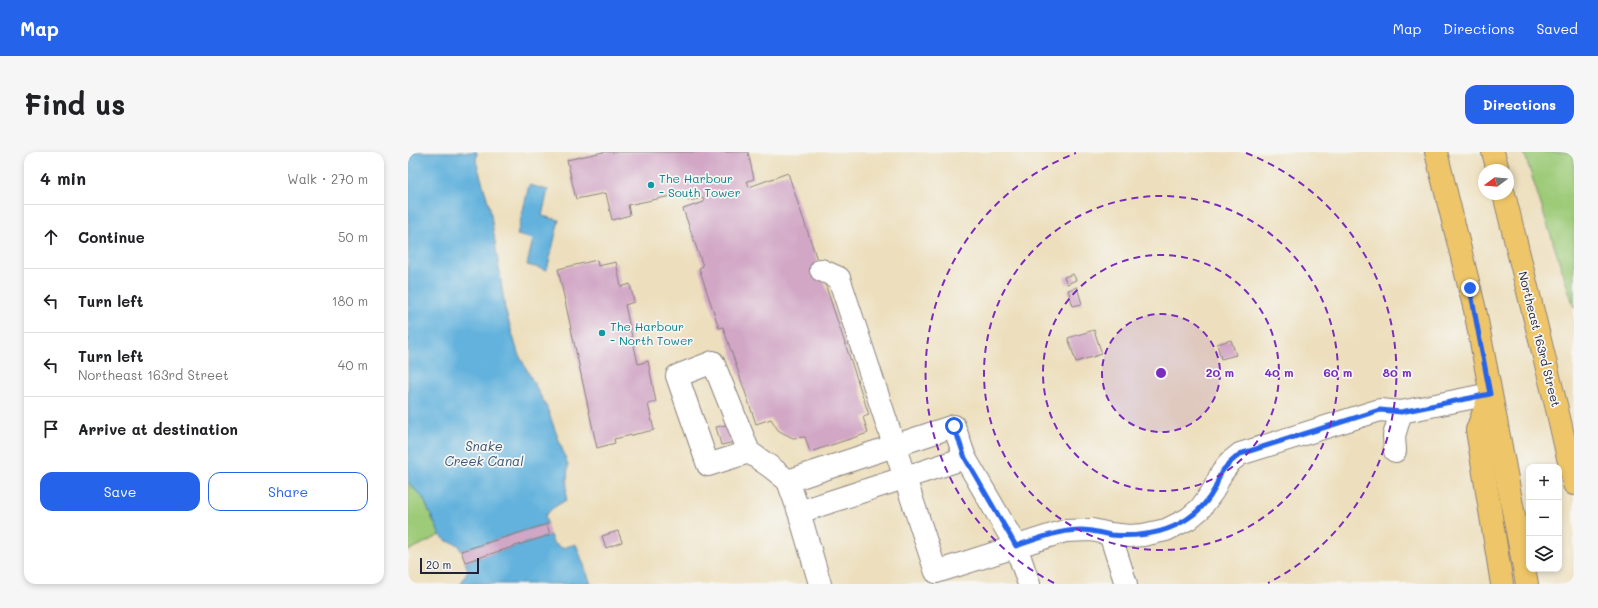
<!DOCTYPE html>
<meta charset="utf-8">
<style>
:root{--surface:#fff;--page:#f6f6f6;--text:#202124;--muted:#757577;--line:#e0e0e0;--accent:#2563eb}
body{margin:0;font-family:Mali,sans-serif;background:var(--page);color:var(--text)}
.controls{position:absolute;right:12px;bottom:12px;display:grid;overflow:hidden;border-radius:8px;box-shadow:0 2px 6px #0003}
.controls button{width:36px;height:36px;display:grid;place-items:center;padding:0;border:0;border-bottom:1px solid var(--line);background:var(--surface);color:var(--text);font:20px sans-serif}
.compass{position:absolute;left:1070px;top:12px;width:36px;height:36px;border-radius:50%;background:var(--surface);box-shadow:0 2px 6px #0003;rotate:254deg}
.scale{position:absolute;left:12px;bottom:10px;width:59px;box-sizing:border-box;padding-left:4px;border:2px solid #22223b;border-top:0;font-size:11px;line-height:14px;white-space:nowrap;color:#22223b;-webkit-text-stroke:3px #f6f6f2;paint-order:stroke}
.stop{position:absolute;width:12px;height:12px;margin:-9px;border:3px solid #2563eb;border-radius:50%;background:#fff}
.stop.end{background:#2563eb;border-color:#fff;box-shadow:0 1px 4px #0008}
.list{margin:0;padding:0;list-style:none}
h2{display:flex;justify-content:space-between;align-items:center;height:52px;margin:0;padding:0 16px;font-size:17px}
h2 small{font-size:13px;font-weight:400;color:var(--muted)}
.list li{display:grid;grid-template-columns:26px 1fr auto;gap:12px;align-items:center;box-sizing:border-box;height:64px;padding:0 16px;border-top:1px solid var(--line)}
.list b{display:block;font-size:15px;white-space:nowrap}
.list p{margin:0;font-size:13px;white-space:nowrap;color:var(--muted)}
.list em{font-size:13px;font-style:normal;color:var(--muted)}
.actions{display:flex;gap:8px;padding:12px 16px}
.actions a{flex:1;padding:9px 0;border:1px solid var(--accent);border-radius:12px;text-align:center;font-size:14px;color:var(--accent)}
.actions .main{background:var(--accent);color:#fff}
.icon{flex:none;width:22px;height:22px;fill:none;stroke:currentColor;stroke-width:2;stroke-linecap:round;stroke-linejoin:round}
.map{position:relative;flex:none;width:1166px;height:432px;overflow:hidden;border-radius:12px}
header{display:flex;align-items:center;gap:24px;box-sizing:border-box;height:56px;padding:0 20px;background:var(--accent);color:#fff}
header strong{font-size:19px}
nav{display:flex;gap:22px;margin-inline-start:auto;font-size:14px}
.intro{display:flex;align-items:center;justify-content:space-between;box-sizing:border-box;height:96px;padding:0 24px}
h1{margin:0;font-size:28px}
.button{padding:10px 18px;border-radius:12px;background:var(--accent);color:#fff;font-size:14px;font-weight:700}
main{display:flex;gap:24px;padding:0 24px}
aside{flex:1;background:var(--surface);border-radius:12px;box-shadow:0 2px 6px #0003}
.map>svg:first-child{display:block}
</style>
<header>
<strong>Map</strong>
<nav><a>Map</a><a>Directions</a><a>Saved</a></nav>
</header>
<div class="intro"><h1>Find us</h1><a class="button">Directions</a></div>
<main>
<aside>
<h2>4 min<small>Walk · 270 m</small></h2>
<ul class="list">
<li><svg class="icon" aria-label="ahead" viewBox="0 0 24 24"><path d="M12 20V5M6 11l6-6 6 6"/></svg><div><b>Continue</b></div><em>50 m</em></li>
<li><svg class="icon" aria-label="left" viewBox="0 0 24 24"><path d="M17 20v-9H6M10 6l-5 5 5 5"/></svg><div><b>Turn left</b></div><em>180 m</em></li>
<li><svg class="icon" aria-label="left" viewBox="0 0 24 24"><path d="M17 20v-9H6M10 6l-5 5 5 5"/></svg><div><b>Turn left</b><p>Northeast 163rd Street</p></div><em>40 m</em></li>
<li><svg class="icon" aria-label="arrive" viewBox="0 0 24 24"><path d="M6 21V4h12l-3 4 3 4H6"/></svg><div><b>Arrive at destination</b></div></li>
</ul>
<div class="actions"><a class="main">Save</a><a>Share</a></div>
</aside>
<div class="map">
<svg width="1166" height="432" viewBox="0 0 1166 432">
<rect width="100%" height="100%" fill="#f6f6f2"/>
<filter id="ink" filterUnits="userSpaceOnUse"><feTurbulence type="fractalNoise" baseFrequency=".025" numOctaves="2"/><feDisplacementMap in="SourceGraphic" scale="8" xChannelSelector="R" yChannelSelector="G"/><feConvolveMatrix kernelMatrix="1 2 1 2 8 2 1 2 1" color-interpolation-filters="sRGB"/></filter>
<filter id="wash" filterUnits="userSpaceOnUse"><feTurbulence type="fractalNoise" baseFrequency=".012" numOctaves="4" result="noise"/><feDisplacementMap in="SourceGraphic" scale="16" xChannelSelector="R" yChannelSelector="G"/><feGaussianBlur stdDeviation="0.9" result="paint"/><feColorMatrix in="noise" values="0 0 0 0 0 0 0 0 0 0 0 0 0 0 0 0 0 1.4 0 .05"/><feComposite in="paint" operator="in"/></filter>
<g filter="url(#wash)">
<rect width="100%" height="100%" fill="#eddfbd"/>
<g fill="#9dcb78" stroke="#60765a">
<path d="M1116,0H1166V155Z"/>
<path d="M0,330L15,346L32,383L0,399Z"/>
</g>
<g fill="#63b2dd" stroke="#426a8c">
<path d="M0,0H69L68,9L82,56L97,157L110,201L139,256L160,313L158,348L145,356L137,364L139,372L53,399L51,393L39,389L32,383L15,346L0,330Z"/>
<path d="M121,33L140,38L134,64L151,68L139,118L119,113L125,87L109,83Z"/>
<path d="M142,383L145,391L154,396L168,392L183,432H53L60,418L57,410Z"/>
</g>
<g id="blocks">
<g fill="#d2a7c6">
<path d="M195,0H340L346,27L339,29L341,35L380,21L461,263L455,265L460,281L402,300L397,285L385,286L375,281L370,278L363,267L348,272L315,175L311,176L291,116L295,114L275,57L296,50L295,46L280,49L278,41L220,53L222,63L204,68L198,41L168,47L159,8Z"/>
<path d="M189,108L190,114L208,110L213,135L222,132L226,150L217,153L230,212L240,209L248,250L240,252L246,278L206,287L207,291L189,296L150,117Z"/>
<path d="M665,122L668,128L659,132L656,125Z"/>
<path d="M669,135L674,152L665,154L660,138Z"/>
<path d="M686,178L694,202L668,210L660,186Z"/>
<path d="M823,188L828,203L813,207L809,192Z"/>
<path d="M318,273L319,276L324,274L328,290L313,293L308,275Z"/>
<path d="M139,372L142,383L57,410L53,399Z"/>
<path d="M210,379L214,390L198,396L194,384Z"/>
</g>
</g>
</g>
<g filter="url(#ink)">
<use href="#blocks" fill-opacity="0" stroke="#88807c" stroke-width="1"/>
<g fill="none" stroke-linecap="round" stroke-linejoin="round">
<defs>
<g id="minor">
<path d="M413,118L431,126L528,420L657,379L684,378L702,382L721,384L735,383L758,378L780,367L792,357L805,339L813,322L822,310L832,302L972,258L993,260"/>
<path d="M987,299L986,284L993,260L1082,242"/>
<path d="M341,300L300,313L269,224L305,210L341,300L364,316L380,329"/>
<path d="M557,306L608,394L621,432"/>
<path d="M380,329L546,274L557,306L391,360"/>
<path d="M380,329L391,360L412,432"/>
<path d="M702,382L718,432"/>
</g>
<g id="major">
<path d="M1028,0L1067,158L1119,432"/>
<path d="M1085,0L1090,18"/>
<path d="M1096,42L1149,257L1166,332"/>
<path d="M1082,243L1069,278L1094,432"/>
</g>
</defs>
<use href="#minor" stroke="#88807c" stroke-width="24"/>
<use href="#major" stroke="#88807c" stroke-width="24"/>
<use href="#minor" stroke="#fff" stroke-width="22"/>
<use href="#major" stroke="#eec569" stroke-width="22"/>
</g>
</g>
<g fill="none" stroke-linecap="round" stroke-linejoin="round" filter="url(#ink)">
<path stroke="#2563eb" stroke-width="5" d="M546,274L557,306L608,394C629,387 649,379 670,378C682,377 692,381 703,383C729,385 757,382 779,367C790,360 800,349 806,338C809,333 810,326 813,321C818,313 825,308 832,302L972,258L993,260L1082,242L1062,136"/>
</g>
<circle cx="753" cy="221" r="59" fill="#7b2cbf" fill-opacity=".12"/>
<g fill="none" stroke="#7b2cbf" stroke-width="2" stroke-dasharray="7 5">
<circle cx="753" cy="221" r="59"/>
<circle cx="753" cy="221" r="118"/>
<circle cx="753" cy="221" r="177"/>
<path d="M646 431A236 236 0 0 1 668 1M838 1A236 236 0 0 1 860 431"/>
</g>
<g fill="#0f9aa8" stroke="#f6f6f2" stroke-width="1.5">
<circle cx="243" cy="33" r="4"/>
<circle cx="194" cy="181" r="4"/>
</g>
<g text-anchor="middle" dominant-baseline="central" stroke-width="3.5" stroke-linejoin="round" paint-order="stroke">
<g font-size="12" fill="#0d838f" stroke="#f6f6f2" text-anchor="start">
<text x="251" y="26">The Harbour<tspan x="251" dy="14">- South Tower</tspan></text>
<text x="202" y="174">The Harbour<tspan x="202" dy="14">- North Tower</tspan></text>
</g>
<g font-size="12" fill="#22223b" stroke="#f6f6f2">
<text transform="translate(1132 187) rotate(76)">Northeast 163rd Street</text>
</g>
<g font-size="13" font-style="italic" fill="#395474" stroke="#f6f6f2">
<text x="76" y="293">Snake<tspan x="76" dy="15">Creek Canal</tspan></text>
</g>
</g>
<circle cx="753" cy="221" r="6" fill="#7b2cbf" stroke="#f6f6f2" stroke-width="2"/>
<g font-size="12" text-anchor="middle" font-weight="bold" fill="#7b2cbf" stroke="#f6f6f2" stroke-width="3.5" stroke-linejoin="round" paint-order="stroke">
<text x="812" y="225">20 m</text>
<text x="871" y="225">40 m</text>
<text x="930" y="225">60 m</text>
<text x="989" y="225">80 m</text>
</g>
</svg>
<div class="controls">
<button>+</button>
<button>−</button>
<button><svg class="icon" aria-label="layers" viewBox="0 0 24 24"><path d="M12 4l9 5-9 5-9-5zM3 14l9 5 9-5"/></svg></button>
</div>
<svg class="compass" viewBox="-18 -18 36 36"><path d="M0-13l5 13h-10z" fill="#e53935"/><path d="M0 13l5-13h-10z" fill="#757577"/></svg>
<div class="scale">20 m</div>
<div class="stop" style="left:546px;top:274px"></div>
<div class="stop end" style="left:1062px;top:136px"></div>
</div>
</main>
